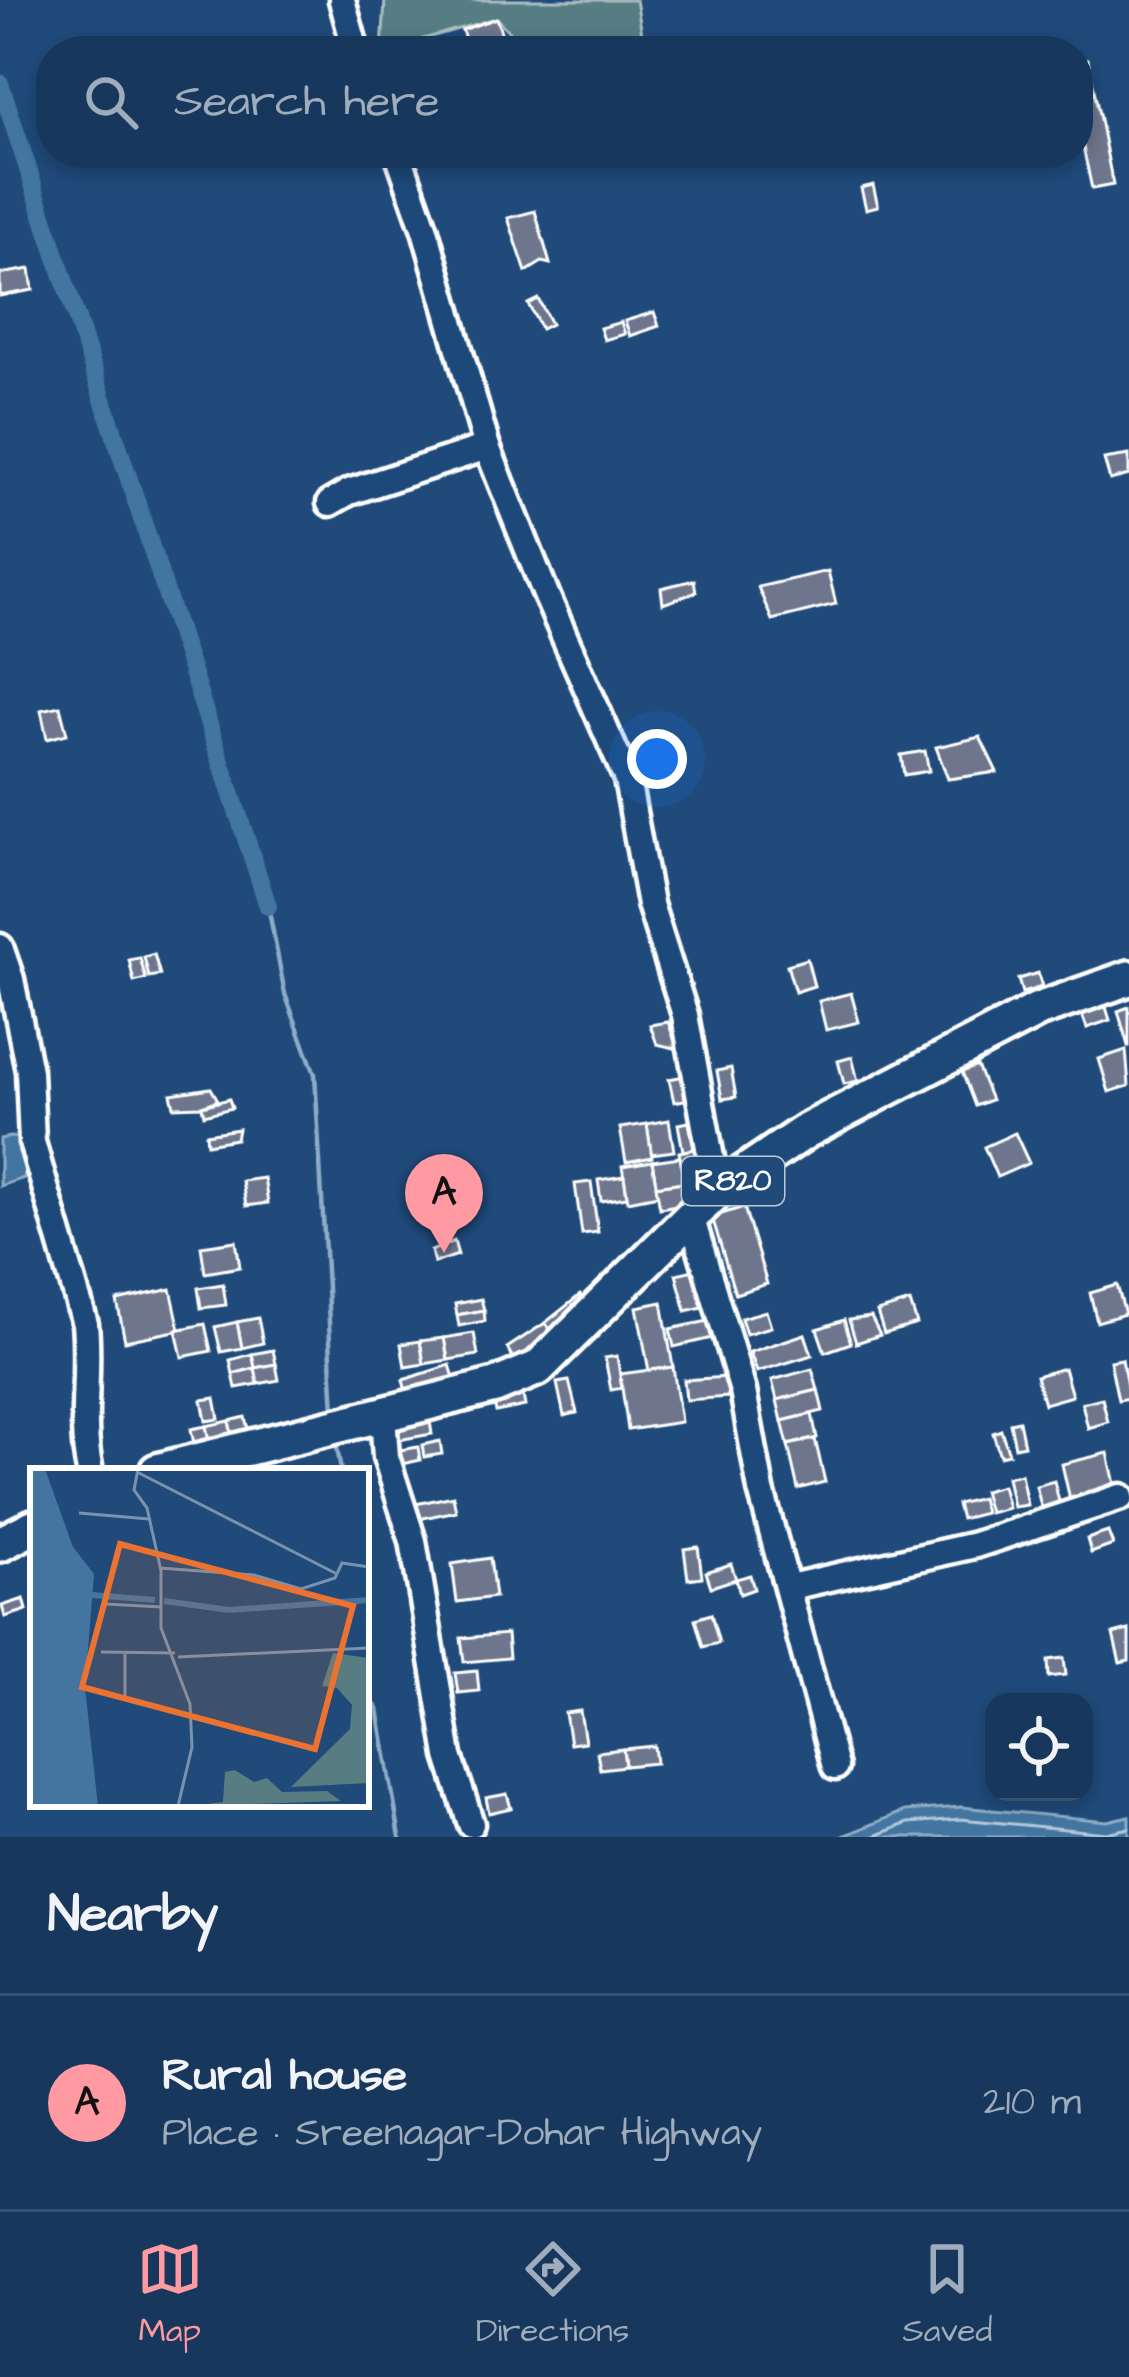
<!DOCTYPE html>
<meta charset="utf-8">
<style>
:root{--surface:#17385c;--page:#244365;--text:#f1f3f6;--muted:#9eacbb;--line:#365272;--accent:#ff9aa2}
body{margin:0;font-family:"Architects Daughter",sans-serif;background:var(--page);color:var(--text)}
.controls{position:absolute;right:36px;bottom:36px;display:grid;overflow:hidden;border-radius:24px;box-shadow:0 6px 18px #0003}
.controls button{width:108px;height:108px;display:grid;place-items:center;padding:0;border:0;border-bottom:3px solid var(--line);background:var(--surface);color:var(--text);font:60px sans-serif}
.you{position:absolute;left:657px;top:759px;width:42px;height:42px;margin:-30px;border:9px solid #fff;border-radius:50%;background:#1a73e8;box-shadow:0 0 0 18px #1a73e833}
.badge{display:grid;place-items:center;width:78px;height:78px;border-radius:50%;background:var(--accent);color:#111;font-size:39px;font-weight:700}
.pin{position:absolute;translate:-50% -99px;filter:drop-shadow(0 3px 6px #0008)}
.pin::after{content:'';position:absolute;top:63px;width:42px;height:36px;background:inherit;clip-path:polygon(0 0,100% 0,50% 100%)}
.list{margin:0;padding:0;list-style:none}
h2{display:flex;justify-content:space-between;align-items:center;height:156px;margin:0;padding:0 48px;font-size:51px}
h2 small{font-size:39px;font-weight:400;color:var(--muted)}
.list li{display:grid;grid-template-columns:78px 1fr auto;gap:36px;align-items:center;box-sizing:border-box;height:216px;padding:0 48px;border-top:3px solid var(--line)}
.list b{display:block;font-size:45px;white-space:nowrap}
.list p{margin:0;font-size:39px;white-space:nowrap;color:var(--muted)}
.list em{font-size:39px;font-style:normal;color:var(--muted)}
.icon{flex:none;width:66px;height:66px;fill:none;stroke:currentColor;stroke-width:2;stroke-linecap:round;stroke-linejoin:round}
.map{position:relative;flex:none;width:1129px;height:1837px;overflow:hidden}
.search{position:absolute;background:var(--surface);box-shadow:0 6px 18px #0003;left:36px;right:36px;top:36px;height:132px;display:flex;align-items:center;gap:30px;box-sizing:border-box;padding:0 42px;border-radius:48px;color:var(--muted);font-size:45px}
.sheet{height:372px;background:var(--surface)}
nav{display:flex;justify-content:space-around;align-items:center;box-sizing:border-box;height:168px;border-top:3px solid var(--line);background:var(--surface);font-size:33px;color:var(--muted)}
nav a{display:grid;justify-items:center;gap:6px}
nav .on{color:var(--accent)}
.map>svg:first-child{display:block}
</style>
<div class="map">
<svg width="1129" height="1837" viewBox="0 0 1129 1837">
<rect width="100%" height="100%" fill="#1f4a7a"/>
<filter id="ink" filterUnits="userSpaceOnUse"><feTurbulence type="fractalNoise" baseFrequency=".00833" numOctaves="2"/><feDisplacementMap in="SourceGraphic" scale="24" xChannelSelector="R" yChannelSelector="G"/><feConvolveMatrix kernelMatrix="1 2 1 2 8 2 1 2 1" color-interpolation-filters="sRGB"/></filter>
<g filter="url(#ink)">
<path fill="#577d83" stroke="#abbec1" stroke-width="3" d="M385,0H636L645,51H527L496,18L382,51Z"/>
<g fill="#4375a0" stroke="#8eacc6" stroke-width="3">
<path d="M9,1137L24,1138L19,1152L27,1161L24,1178L0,1186V1139Z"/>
<path d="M961,1807L1107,1821L1129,1816V1837H841L905,1811Z"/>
</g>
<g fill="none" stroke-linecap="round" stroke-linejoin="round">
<path stroke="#b4c8d9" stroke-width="3" d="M873,1837L908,1823L961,1819L1106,1833L1129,1828"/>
<g stroke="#8eacc6" stroke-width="4.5">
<path d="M268,906L285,994L315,1074L334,1412"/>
<path d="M336,1441L341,1471"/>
<path d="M366,1694L378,1709L400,1837"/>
</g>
<path stroke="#4375a0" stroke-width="18" d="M0,83L268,906"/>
</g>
<g fill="#6d768d" stroke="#fff" stroke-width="3">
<path d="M496,18L508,51H464L468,48L462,30Z"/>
<path d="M1088,59L1113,185L1092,189L1078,123V61Z"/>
<path d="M873,185L878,206L866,209L861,188Z"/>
<path d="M535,211L550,264L542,262L526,272L508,218Z"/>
<path d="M30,269L33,290L0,296V274Z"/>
<path d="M538,299L551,324L541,329L528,304Z"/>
<path d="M654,312L659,326L630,336L625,321Z"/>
<path d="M621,322L625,334L604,340L600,328Z"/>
<path d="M1129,455V475L1110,480L1104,459Z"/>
<path d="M828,571L836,604L772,620L758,587Z"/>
<path d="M694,580L696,592L663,604L661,588Z"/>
<path d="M60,706L67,734L47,739L41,710Z"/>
<path d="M980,737L997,772L948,779L936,747Z"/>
<path d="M925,751L929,771L904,775L901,755Z"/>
<path d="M154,954L160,975L149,977L144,957Z"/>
<path d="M140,958L146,979L134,982L129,960Z"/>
<path d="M807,959L814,986L795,992L787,965Z"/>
<path d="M1038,973L1042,987L1022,993L1018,979Z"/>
<path d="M851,993L859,1022L826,1030L819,1001Z"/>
<path d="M1105,1004L1110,1020L1087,1028L1081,1012Z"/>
<path d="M1129,1007V1046H1128L1118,1011Z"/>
<path d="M668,1022L678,1049L657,1044L650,1025Z"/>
<path d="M1126,1050L1129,1086L1109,1092L1099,1059Z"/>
<path d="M852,1057L858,1081L844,1084L838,1061Z"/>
<path d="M977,1066L991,1100L975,1106L962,1072Z"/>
<path d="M731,1068L736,1097L722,1099L717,1071Z"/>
<path d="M684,1076L689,1099L674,1102L669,1079Z"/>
<path d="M211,1088L218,1100L202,1106L174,1107L171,1094Z"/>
<path d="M229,1099L232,1108L204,1115L202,1106Z"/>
<path d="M669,1120L674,1151L651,1154L647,1124Z"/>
<path d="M689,1122L694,1149L683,1151L678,1124Z"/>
<path d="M647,1124L652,1157L626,1162L620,1128Z"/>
<path d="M238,1129L236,1139L207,1144L206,1134Z"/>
<path d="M1015,1133L1029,1163L997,1177L984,1147Z"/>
<path d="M694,1149L701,1188L685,1191L679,1152Z"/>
<path d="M680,1157L684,1182L656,1186L652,1161Z"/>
<path d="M652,1161L658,1195L628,1201L622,1166Z"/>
<path d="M624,1176L627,1197L601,1201L598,1180Z"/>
<path d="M264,1178L268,1203L246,1206L242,1181Z"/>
<path d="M591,1182L598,1232L582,1234L575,1184Z"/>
<path d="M684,1182L687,1203L660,1208L656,1186Z"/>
<path d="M744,1207L767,1284L735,1294L712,1217Z"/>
<path d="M236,1241L240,1267L205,1273L201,1246Z"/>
<path d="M454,1241L458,1255L434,1263L431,1251Z"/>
<path d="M698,1269L707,1306L686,1311L676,1274Z"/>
<path d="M223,1284L226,1305L201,1308L198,1288Z"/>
<path d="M1117,1285L1125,1314L1097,1322L1090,1293Z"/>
<path d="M171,1289L180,1330L125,1341L117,1301Z"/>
<path d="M580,1295L594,1312L558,1340L545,1323Z"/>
<path d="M481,1299L484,1310L457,1315L455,1304Z"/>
<path d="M662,1302L673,1367L649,1371L637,1307Z"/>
<path d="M910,1302L917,1324L884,1334L877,1312Z"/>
<path d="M484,1310L485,1321L459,1326L457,1315Z"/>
<path d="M766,1311L771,1327L746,1334L741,1318Z"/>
<path d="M871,1317L880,1335L856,1343L849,1320Z"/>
<path d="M258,1318L263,1343L242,1348L237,1322Z"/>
<path d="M713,1320L717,1337L674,1347L670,1329Z"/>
<path d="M844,1320L851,1343L825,1352L817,1329Z"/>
<path d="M237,1322L242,1348L221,1352L215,1327Z"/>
<path d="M545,1323L558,1340L518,1366L507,1348Z"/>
<path d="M205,1324L211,1351L182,1357L176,1330Z"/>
<path d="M474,1333L478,1355L448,1360L444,1338Z"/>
<path d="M805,1334L812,1355L757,1372L750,1352Z"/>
<path d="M444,1338L448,1360L424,1364L420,1341Z"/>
<path d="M420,1341L424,1364L405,1367L401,1344Z"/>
<path d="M273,1350L276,1364L255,1368L252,1354Z"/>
<path d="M252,1354L255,1368L233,1374L230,1360Z"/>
<path d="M617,1356L622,1388L611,1390L605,1358Z"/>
<path d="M1122,1359L1129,1398L1118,1400L1110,1361Z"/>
<path d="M276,1364L279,1380L258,1384L255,1368Z"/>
<path d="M450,1365L458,1390L409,1403L403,1380Z"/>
<path d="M673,1367L681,1422L628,1430L620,1374Z"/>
<path d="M255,1368L258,1384L236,1388L233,1374Z"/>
<path d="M1064,1368L1072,1396L1044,1404L1036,1376Z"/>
<path d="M812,1369L818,1390L777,1400L772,1380Z"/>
<path d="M726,1377L728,1397L686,1400L684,1380Z"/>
<path d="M569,1381L577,1413L564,1416L557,1383Z"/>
<path d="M522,1390L525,1406L496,1412L493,1396Z"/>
<path d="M818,1390L823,1411L782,1421L777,1400Z"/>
<path d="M215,1398L219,1419L206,1421L202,1400Z"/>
<path d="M1102,1398L1108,1422L1088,1428L1082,1403Z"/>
<path d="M812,1414L817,1438L788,1445L782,1421Z"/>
<path d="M245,1417L249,1433L232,1437L229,1421Z"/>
<path d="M229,1421L232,1437L209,1441L206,1426Z"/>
<path d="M430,1421L432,1434L392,1441L390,1428Z"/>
<path d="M1019,1421L1024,1445L1015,1447L1010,1423Z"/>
<path d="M206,1426L209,1441L194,1444L191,1429Z"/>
<path d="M1001,1430L1009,1454L1000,1456L993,1433Z"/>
<path d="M815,1439L825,1482L798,1489L788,1445Z"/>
<path d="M440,1441L442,1454L424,1457L422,1445Z"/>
<path d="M418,1447L420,1460L403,1464L400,1450Z"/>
<path d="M1108,1453L1117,1493L1071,1504L1062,1464Z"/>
<path d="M1021,1474L1027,1505L1013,1507L1007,1477Z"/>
<path d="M1054,1481L1061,1510L1043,1514L1036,1486Z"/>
<path d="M1002,1486L1008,1508L989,1513L983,1491Z"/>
<path d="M453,1496L456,1511L419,1519L416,1504Z"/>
<path d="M981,1498L985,1513L961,1519L957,1504Z"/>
<path d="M1108,1532L1113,1545L1091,1553L1087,1539Z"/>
<path d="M698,1547L702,1577L688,1579L684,1549Z"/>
<path d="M490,1558L495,1597L457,1602L452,1564Z"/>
<path d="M731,1564L736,1579L711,1587L706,1572Z"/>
<path d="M750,1575L754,1589L740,1594L736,1579Z"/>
<path d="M24,1599L27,1610L5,1617L2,1606Z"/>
<path d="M711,1614L719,1643L703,1647L695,1619Z"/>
<path d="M1129,1630V1661L1120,1663L1113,1634Z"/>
<path d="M507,1634L509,1658L464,1662L461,1638Z"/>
<path d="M1064,1658L1066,1675L1049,1677L1048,1660Z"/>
<path d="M477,1671L479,1691L458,1693L455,1673Z"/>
<path d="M580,1711L585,1742L570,1744L565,1713Z"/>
<path d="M654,1746L656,1763L625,1766L623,1749Z"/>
<path d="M623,1749L625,1766L600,1769L597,1752Z"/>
<path d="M507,1794L511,1808L489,1813L486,1798Z"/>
</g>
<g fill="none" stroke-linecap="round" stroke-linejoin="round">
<defs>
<g id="minor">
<path d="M342,0L356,51"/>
<path d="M398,153L425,230L487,447L547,597L627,779L650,904L685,1015L717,1191"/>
<path d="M330,503L349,492L487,447"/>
<path d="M0,947L11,979L29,1071L32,1142L85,1324C90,1373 79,1422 90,1471"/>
<path d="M691,1216L743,1391L761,1490L835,1767"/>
<path d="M383,1416L386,1457L413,1541L449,1756L471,1824"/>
<path d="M790,1587L975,1545L1121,1497"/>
</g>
<g id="major">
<path d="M157,1471L495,1386L538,1368L717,1191L806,1131L1038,1010L1129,978"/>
<path d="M0,1544L33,1527"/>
</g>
</defs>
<use href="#minor" stroke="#fff" stroke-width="33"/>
<use href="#major" stroke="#fff" stroke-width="42"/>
<use href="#minor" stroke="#1f4a7a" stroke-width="24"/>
<use href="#major" stroke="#1f4a7a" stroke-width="33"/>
</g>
</g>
<g text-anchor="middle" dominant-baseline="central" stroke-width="12" stroke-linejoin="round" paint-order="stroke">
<rect fill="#1f4a7a" stroke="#bcc9d7" stroke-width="3" x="682" y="1157" width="102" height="48" rx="9"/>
<g font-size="30" font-weight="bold" fill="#fff">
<text x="733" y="1181">R820</text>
</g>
</g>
<g transform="translate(30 1468)">
<rect width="339" height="339" fill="#1f4a7a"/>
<path d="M303,185L339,190V315L261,319L320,261L322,237L307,220L292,218ZM205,302L224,314L237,310L252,324L297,323L311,333L161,338L193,334L195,304Z" fill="#577d83"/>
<path d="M0,1H15L43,79L64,106L55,220L68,338H0Z" fill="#4375a0"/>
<path fill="none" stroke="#4375a0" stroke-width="6" d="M62,127L125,132M134,133L199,142M199,142L339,132"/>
<path fill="none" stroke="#7992af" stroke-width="3" d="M108,1L104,22L117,40L131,103V160L160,236L162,279L148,338M107,4L307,106M49,45L119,51M130,100L224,107L271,121L305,110L312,95L339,99M76,136L131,139M71,184L145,185M95,185V230M148,189L339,180"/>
<path fill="#eb7230" fill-opacity="0.15" stroke="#eb7230" stroke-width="6" d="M90,76L323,138L285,281L52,219Z"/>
<rect width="339" height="339" fill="none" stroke="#fff" stroke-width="6"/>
</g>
</svg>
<div class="controls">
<button><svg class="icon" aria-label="locate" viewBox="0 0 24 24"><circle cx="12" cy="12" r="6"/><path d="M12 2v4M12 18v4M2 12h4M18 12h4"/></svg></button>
</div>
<div class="you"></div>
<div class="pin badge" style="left:444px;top:1253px">A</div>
<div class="search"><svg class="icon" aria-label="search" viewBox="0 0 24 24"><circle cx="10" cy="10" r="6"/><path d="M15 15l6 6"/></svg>Search here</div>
</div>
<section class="sheet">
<h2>Nearby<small></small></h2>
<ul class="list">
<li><span class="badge">A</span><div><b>Rural house</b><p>Place · Sreenagar-Dohar Highway</p></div><em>210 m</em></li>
</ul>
</section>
<nav>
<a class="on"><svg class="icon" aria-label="map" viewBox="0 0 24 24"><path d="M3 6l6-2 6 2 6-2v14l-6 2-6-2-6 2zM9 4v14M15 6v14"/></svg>Map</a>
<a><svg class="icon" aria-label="directions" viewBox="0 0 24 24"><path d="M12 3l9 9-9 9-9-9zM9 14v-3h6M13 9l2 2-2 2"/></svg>Directions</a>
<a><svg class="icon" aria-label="saved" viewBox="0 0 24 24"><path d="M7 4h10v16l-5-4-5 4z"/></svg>Saved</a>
</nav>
